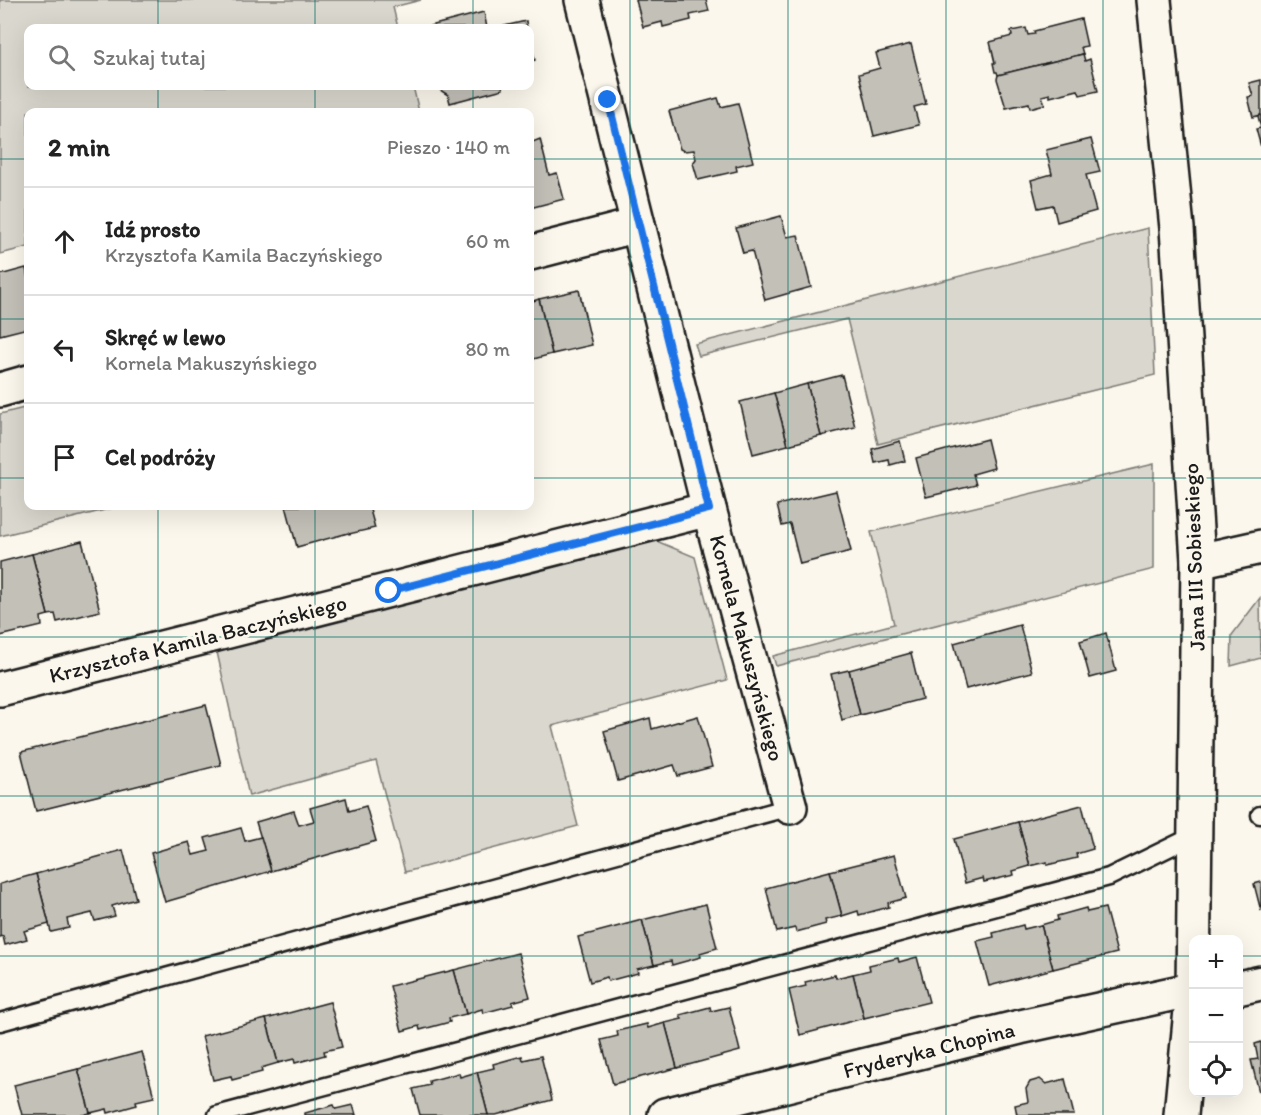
<!DOCTYPE html>
<html lang="pl">
<meta charset="utf-8">
<style>
:root{--surface:#fff;--page:#f2f2f2;--text:#222;--muted:#767676;--line:#e0e0e0}
body{margin:0;font-family:Itim,sans-serif;background:var(--page);color:var(--text)}
.controls{position:absolute;right:18px;bottom:18px;display:grid;overflow:hidden;border-radius:12px;box-shadow:0 6px 24px #0002}
.controls button{width:54px;height:54px;display:grid;place-items:center;padding:0;border:0;border-bottom:2px solid var(--line);background:var(--surface);color:var(--text);font:30px sans-serif}
.stop{position:absolute;width:18px;height:18px;margin:-14px;border:4px solid #1a73e8;border-radius:50%;background:#fff}
.stop.end{background:#1a73e8;border-color:#fff;box-shadow:0 2px 6px #0008}
.list{margin:0;padding:0;list-style:none}
h2{display:flex;justify-content:space-between;align-items:center;height:78px;margin:0;padding:0 24px;font-size:26px}
h2 small{font-size:20px;font-weight:400;color:var(--muted)}
.list li{display:grid;grid-template-columns:39px 1fr auto;gap:18px;align-items:center;box-sizing:border-box;height:108px;padding:0 24px;border-top:2px solid var(--line)}
.list b{display:block;font-size:22px;white-space:nowrap}
.list p{margin:0;font-size:20px;white-space:nowrap;color:var(--muted)}
.list em{font-size:20px;font-style:normal;color:var(--muted)}
.icon{flex:none;width:33px;height:33px;fill:none;stroke:currentColor;stroke-width:2;stroke-linecap:round;stroke-linejoin:round}
.map{position:relative;flex:none;width:1261px;height:1115px;overflow:hidden}
.search{position:absolute;background:var(--surface);box-shadow:0 6px 24px #0002;left:24px;top:24px;width:510px;height:66px;display:flex;align-items:center;gap:15px;box-sizing:border-box;padding:0 21px;border-radius:12px;color:var(--muted);font-size:22px}
.panel{position:absolute;background:var(--surface);box-shadow:0 6px 24px #0002;left:24px;top:108px;width:510px;height:402px;border-radius:12px}
.map>svg:first-child{display:block}
</style>
<div class="map">
<svg width="1261" height="1115" viewBox="0 0 1261 1115">
<rect width="100%" height="100%" fill="#fbf7ec"/>
<filter id="ink" filterUnits="userSpaceOnUse"><feTurbulence type="fractalNoise" baseFrequency=".0167" numOctaves="2"/><feDisplacementMap in="SourceGraphic" scale="12" xChannelSelector="R" yChannelSelector="G"/><feConvolveMatrix kernelMatrix="1 2 1 2 8 2 1 2 1" color-interpolation-filters="sRGB"/></filter>
<g filter="url(#ink)">
<g fill="#dad7ce" stroke="#7b7a75" stroke-width="1.5">
<path d="M0,0H421L393,7L398,28H28V86H413L419,112H28V247L0,254Z"/>
<path d="M1148,228L1155,375L878,444L847,319L699,356L695,344Z"/>
<path d="M28,407V506H121L0,536V414Z"/>
<path d="M1154,464V569L776,666L773,656L894,624L871,532Z"/>
<path d="M654,540L695,557L727,680L552,726L578,826L405,872L376,761L249,796L217,652Z"/>
<path d="M1260,598L1261,658L1231,666L1232,635Z"/>
</g>
<g fill="#c3c0b8" stroke="#1c1c1c" stroke-width="1.5">
<path d="M636,0H706L709,11L690,15L691,20L663,27L662,22L643,27Z"/>
<path d="M484,12L487,28H431L430,26Z"/>
<path d="M1081,19L1087,46L1081,47L1083,54L998,75L997,72H995L993,63H995L990,42L1012,36L1011,31L1026,28L1028,35L1035,34L1034,31Z"/>
<path d="M526,21L527,28H496Z"/>
<path d="M530,41L535,60L530,62Z"/>
<path d="M911,44L926,104L914,107L919,125L874,136L859,74L880,68L876,53Z"/>
<path d="M1083,54L1085,61L1090,59L1098,91L1080,95L1078,90L1050,97V94L1042,96L1045,104L1030,108L1029,103L1006,108L997,79L998,75Z"/>
<path d="M1261,80V115L1253,117L1248,97L1253,96L1249,83Z"/>
<path d="M439,86H502L503,89L450,103L448,95L440,90Z"/>
<path d="M718,98L721,107L738,103L753,162L736,166L737,171L698,180L693,163L696,159L694,150L684,151L680,149L669,111Z"/>
<path d="M1261,115V147L1256,129L1261,128L1258,116Z"/>
<path d="M540,139L549,175L557,173L564,199L530,208V143Z"/>
<path d="M1091,139L1100,172L1086,175L1096,211L1057,222L1053,205L1038,208L1031,180L1052,174L1046,150Z"/>
<path d="M781,216L787,237L798,235L811,287L765,300L752,251L743,253L736,228Z"/>
<path d="M26,268L28,280V328L0,335V275Z"/>
<path d="M579,290L592,345L552,354L539,299Z"/>
<path d="M539,299L552,354L530,360V302Z"/>
<path d="M842,375L855,427L821,436L807,384Z"/>
<path d="M807,384L821,436L788,445L774,393Z"/>
<path d="M774,393L788,445L753,454L740,402Z"/>
<path d="M987,439L994,468L973,474L976,485L926,497L916,458Z"/>
<path d="M900,441L905,461L890,465L889,460L875,463L872,449Z"/>
<path d="M836,491L851,551L800,564L790,524L782,526L777,505Z"/>
<path d="M286,506H369L375,528L349,534L348,533L297,547Z"/>
<path d="M82,541L100,611L57,622L55,614L48,615L32,554Z"/>
<path d="M32,554L48,615L41,617L42,626L0,636V562Z"/>
<path d="M1020,625L1032,672L966,689L954,643Z"/>
<path d="M1106,633L1116,671L1090,678L1080,641Z"/>
<path d="M911,653L922,699L860,715L849,670Z"/>
<path d="M849,670L860,715L842,720L831,674Z"/>
<path d="M206,705L221,765L36,811L21,752Z"/>
<path d="M698,716L712,767L678,776L674,765L618,781L604,731L650,718L652,729Z"/>
<path d="M346,798L349,811L366,806L376,841L271,871L256,822L294,811L299,825L314,821L310,808Z"/>
<path d="M1082,805L1093,849L1076,854L1077,858L1047,865V862L1030,866L1018,822Z"/>
<path d="M1018,822L1030,866L1013,871L1014,875L984,882L983,878L965,883L954,839Z"/>
<path d="M241,828L245,841L261,837L271,871L165,902L151,853L189,842L193,855L209,851L205,838Z"/>
<path d="M123,850L136,899L112,906L115,916L95,921L92,913L67,919L69,928L51,932L36,874Z"/>
<path d="M894,855L906,898L888,903L889,907L859,915L858,911L842,916L830,871Z"/>
<path d="M830,871L842,916L825,920L826,924L796,932L795,928L777,932L766,888Z"/>
<path d="M36,874L49,924L24,931L27,939L5,945L3,936L0,937V884Z"/>
<path d="M1261,882V911L1254,884Z"/>
<path d="M706,904L717,948L700,953L701,957L672,965L671,961L654,965L642,920Z"/>
<path d="M1086,908L1087,912L1105,908L1117,953L1053,969L1041,925L1058,920L1057,916Z"/>
<path d="M642,920L654,965L637,969L638,973L608,981L607,977L590,982L578,937Z"/>
<path d="M1023,925L1024,929L1041,925L1053,969L989,986L977,941L994,937L993,933Z"/>
<path d="M518,953L530,997L512,1002L513,1005L483,1013L482,1009L466,1014L454,970Z"/>
<path d="M917,957L929,1002L864,1018L853,974L870,970L869,965L898,958L899,962Z"/>
<path d="M454,970L466,1014L449,1018L450,1022L420,1030L419,1026L402,1031L390,986Z"/>
<path d="M853,974L864,1018L800,1035L789,990L806,986L805,982L835,975L836,978Z"/>
<path d="M330,1002L342,1047L324,1051L325,1055L295,1063L294,1059L278,1063L266,1019Z"/>
<path d="M710,1007L711,1011L729,1007L740,1051L677,1068L665,1023L682,1019L680,1015Z"/>
<path d="M266,1019L278,1063L261,1068L262,1072L232,1080L231,1076L213,1080L202,1036Z"/>
<path d="M665,1023L677,1068L613,1084L601,1040L618,1036L617,1031L647,1024L648,1028Z"/>
<path d="M1261,1042V1092H1259L1251,1060L1258,1059L1255,1044Z"/>
<path d="M142,1052L154,1097L136,1101L137,1105L108,1113L107,1109L90,1113L78,1069Z"/>
<path d="M522,1056L523,1060L541,1056L552,1100L496,1115H488L477,1072L494,1068L493,1064Z"/>
<path d="M78,1069L90,1113L83,1115H22L14,1085Z"/>
<path d="M477,1072L488,1115H420L413,1089L430,1085L429,1081L459,1073L460,1077Z"/>
<path d="M1040,1079L1046,1084L1065,1079L1074,1115H1017L1015,1105L1028,1102L1026,1089L1030,1082Z"/>
<path d="M334,1105L336,1109L353,1105L356,1115H305V1113Z"/>
</g>
<g fill="none" stroke-linecap="round" stroke-linejoin="round">
<defs>
<g id="lane">
<path d="M1260,815H1261"/>
<path d="M0,1022L790,807"/>
<path d="M217,1115L1109,877L1195,835"/>
</g>
<g id="street">
<path d="M582,0L709,509L790,807"/>
<path d="M1154,0L1177,228L1198,561L1193,989L1181,1115"/>
<path d="M530,253L638,225"/>
<path d="M0,390L28,382"/>
<path d="M1198,561L1261,547"/>
<path d="M0,689L709,509"/>
<path d="M1238,988L1261,983"/>
<path d="M665,1115L1020,1027L1194,989"/>
</g>
</defs>
<use href="#lane" stroke="#1c1c1c" stroke-width="21"/>
<use href="#street" stroke="#1c1c1c" stroke-width="38"/>
<use href="#lane" stroke="#fbf7ec" stroke-width="16"/>
<use href="#street" stroke="#fbf7ec" stroke-width="33"/>
</g>
</g>
<g fill="none" stroke-linecap="round" stroke-linejoin="round" filter="url(#ink)">
<path stroke="#1a73e8" stroke-width="8" d="M389,591L709,509L608,100"/>
</g>
<path fill="none" stroke="#0f766e" stroke-width="1.5" stroke-opacity="0.55" d="M158,0V28M315,0V28M473,0V28M630,0V1115M788,0V1115M946,0V1115M1103,0V1115M158,86V112M315,86V112M473,86V112M0,159H28M530,159H1261M0,319H28M530,319H1261M0,478H28M530,478H1261M158,506V1115M315,506V1115M473,506V1115M0,637H1261M0,796H1261M0,956H1194M1238,956H1261"/>
<g text-anchor="middle" dominant-baseline="central" stroke-width="6" stroke-linejoin="round" paint-order="stroke">
<g font-size="22" fill="#1c1c1c" stroke="#fbf7ec">
<text transform="translate(1194 557) rotate(-92)">Jana III Sobieskiego</text>
<text transform="translate(198 639) rotate(-14)">Krzysztofa Kamila Baczyńskiego</text>
<text transform="translate(747 648) rotate(75)">Kornela Makuszyńskiego</text>
<text transform="translate(929 1050) rotate(-14)">Fryderyka Chopina</text>
</g>
</g>
</svg>
<div class="controls">
<button>+</button>
<button>−</button>
<button><svg class="icon" aria-label="locate" viewBox="0 0 24 24"><circle cx="12" cy="12" r="6"/><path d="M12 2v4M12 18v4M2 12h4M18 12h4"/></svg></button>
</div>
<div class="stop" style="left:389px;top:591px"></div>
<div class="stop end" style="left:608px;top:100px"></div>
<div class="search"><svg class="icon" aria-label="search" viewBox="0 0 24 24"><circle cx="10" cy="10" r="6"/><path d="M15 15l6 6"/></svg>Szukaj tutaj</div>
<section class="panel">
<h2>2 min<small>Pieszo · 140 m</small></h2>
<ul class="list">
<li><svg class="icon" aria-label="ahead" viewBox="0 0 24 24"><path d="M12 20V5M6 11l6-6 6 6"/></svg><div><b>Idź prosto</b><p>Krzysztofa Kamila Baczyńskiego</p></div><em>60 m</em></li>
<li><svg class="icon" aria-label="left" viewBox="0 0 24 24"><path d="M17 20v-9H6M10 6l-5 5 5 5"/></svg><div><b>Skręć w lewo</b><p>Kornela Makuszyńskiego</p></div><em>80 m</em></li>
<li><svg class="icon" aria-label="arrive" viewBox="0 0 24 24"><path d="M6 21V4h12l-3 4 3 4H6"/></svg><div><b>Cel podróży</b></div></li>
</ul>
</section>
</div>
